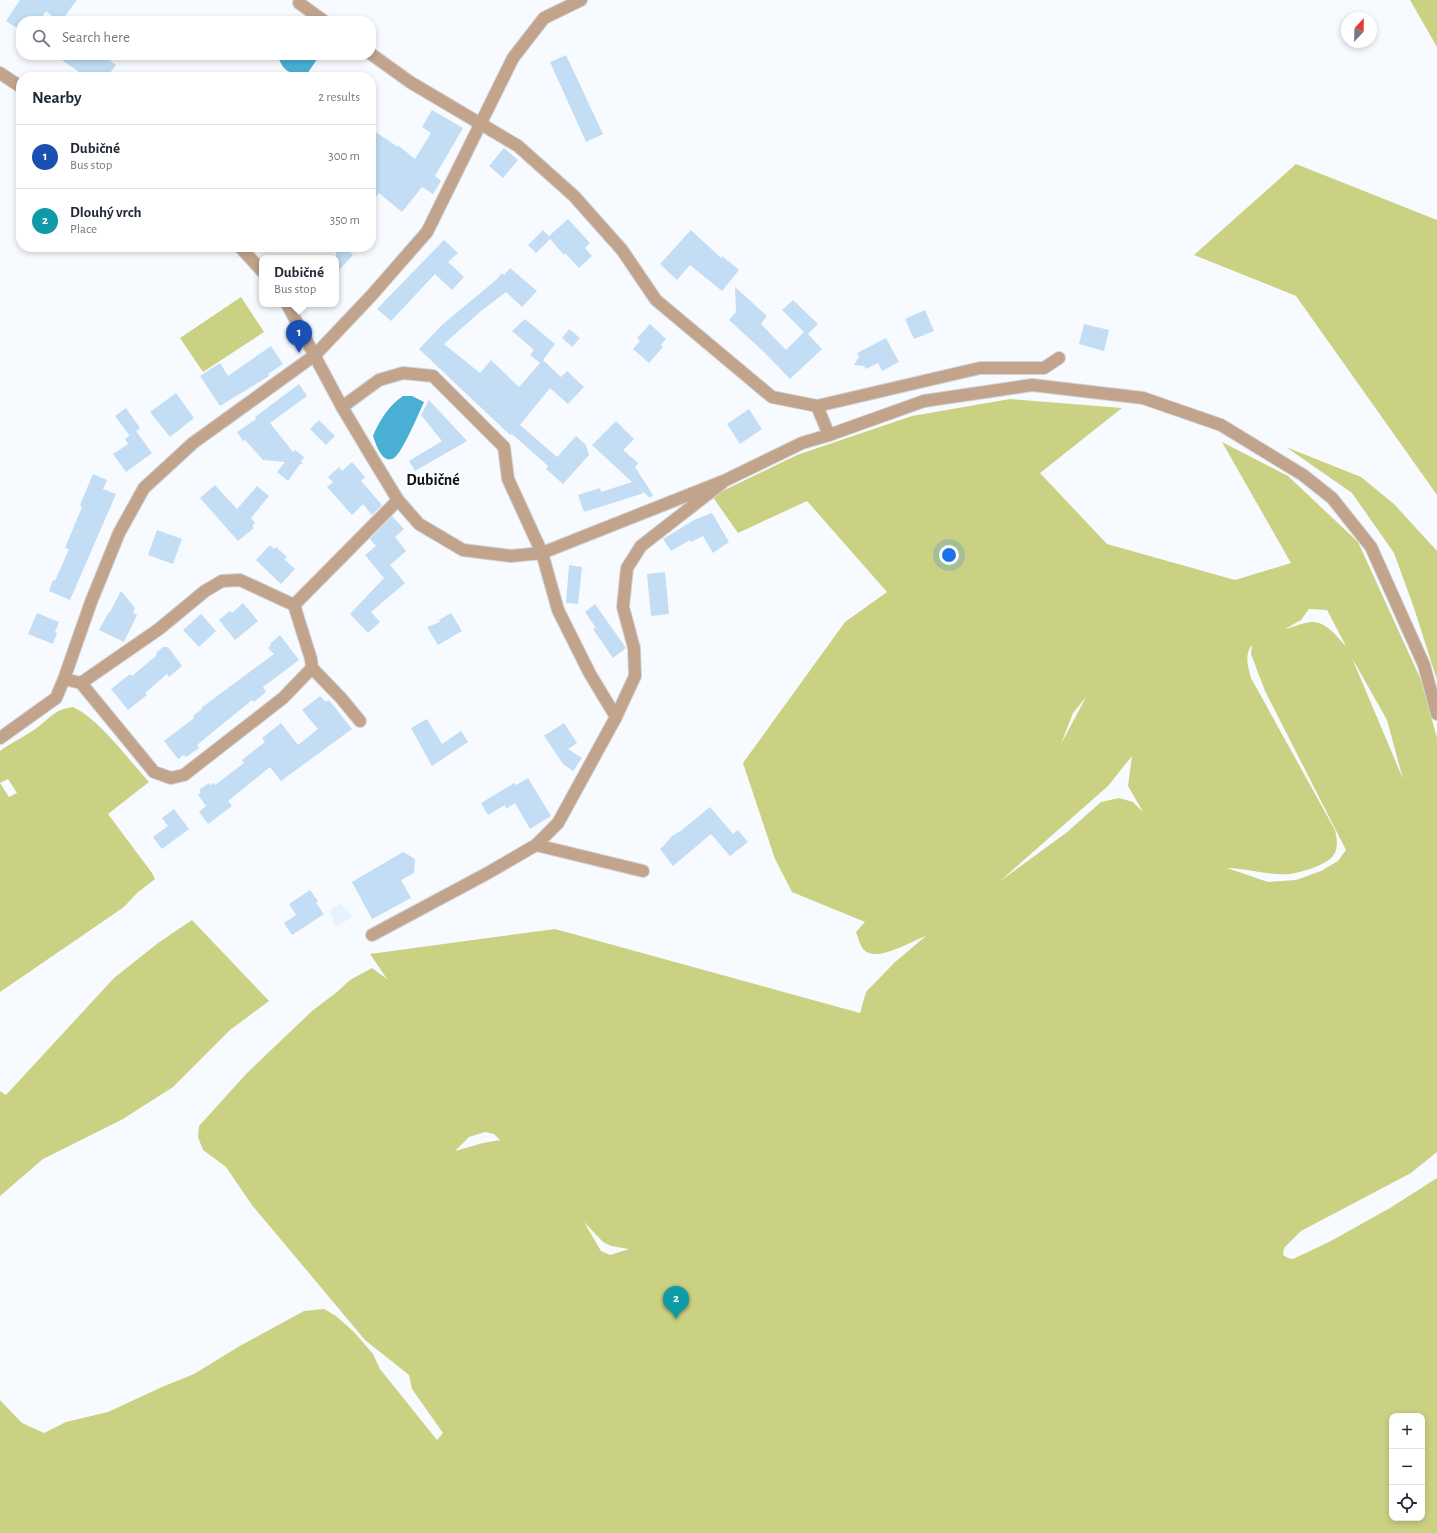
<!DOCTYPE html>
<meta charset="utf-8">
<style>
:root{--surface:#fff;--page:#f6f6f7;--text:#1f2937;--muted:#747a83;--line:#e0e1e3;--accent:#0f766e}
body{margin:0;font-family:"Alegreya Sans",sans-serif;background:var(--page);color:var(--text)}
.controls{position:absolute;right:12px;bottom:12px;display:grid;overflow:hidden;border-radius:8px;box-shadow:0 2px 6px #0003}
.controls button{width:36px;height:36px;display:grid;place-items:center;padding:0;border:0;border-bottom:1px solid var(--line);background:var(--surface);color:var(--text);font:20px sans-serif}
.compass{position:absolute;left:1341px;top:12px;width:36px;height:36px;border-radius:50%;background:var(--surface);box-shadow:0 2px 6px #0003;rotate:22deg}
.you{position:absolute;left:949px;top:555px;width:14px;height:14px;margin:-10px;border:3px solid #fff;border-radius:50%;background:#1a73e8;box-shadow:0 0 0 6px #1a73e833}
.badge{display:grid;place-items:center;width:26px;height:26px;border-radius:50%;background:var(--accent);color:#fff;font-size:13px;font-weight:700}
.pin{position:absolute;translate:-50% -33px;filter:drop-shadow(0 1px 2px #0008)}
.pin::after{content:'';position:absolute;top:21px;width:14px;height:12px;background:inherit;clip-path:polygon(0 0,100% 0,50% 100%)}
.popup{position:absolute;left:259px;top:255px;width:80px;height:52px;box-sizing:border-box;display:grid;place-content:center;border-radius:8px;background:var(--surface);filter:drop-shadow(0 1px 3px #0005);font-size:13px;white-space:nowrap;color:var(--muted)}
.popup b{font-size:15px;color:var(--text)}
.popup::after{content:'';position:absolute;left:50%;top:100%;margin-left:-8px;border:8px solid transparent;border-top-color:var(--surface)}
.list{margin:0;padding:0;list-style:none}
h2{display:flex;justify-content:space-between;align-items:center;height:52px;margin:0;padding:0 16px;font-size:17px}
h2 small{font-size:13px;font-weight:400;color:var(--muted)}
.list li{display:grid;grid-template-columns:26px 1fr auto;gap:12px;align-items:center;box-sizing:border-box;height:64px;padding:0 16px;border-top:1px solid var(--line)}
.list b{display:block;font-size:15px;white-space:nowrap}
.list p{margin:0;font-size:13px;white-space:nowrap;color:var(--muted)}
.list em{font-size:13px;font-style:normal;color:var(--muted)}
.icon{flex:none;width:22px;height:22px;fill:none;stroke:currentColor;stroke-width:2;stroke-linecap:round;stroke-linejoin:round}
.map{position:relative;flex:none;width:1437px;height:1533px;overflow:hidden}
.search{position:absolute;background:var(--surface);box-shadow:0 2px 6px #0003;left:16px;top:16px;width:360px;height:44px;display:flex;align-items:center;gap:10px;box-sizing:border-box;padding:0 14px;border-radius:16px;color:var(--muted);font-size:15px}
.panel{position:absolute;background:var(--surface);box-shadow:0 2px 6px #0003;left:16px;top:72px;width:360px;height:180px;border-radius:16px}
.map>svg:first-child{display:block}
</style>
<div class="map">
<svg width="1437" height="1533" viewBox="0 0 1437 1533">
<rect width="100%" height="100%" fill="#f7fbff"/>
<path fill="#e6f2fd" d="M341,903L347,911L348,910L352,917L336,927L333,921L334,920L329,911Z"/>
<g fill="#cad183" fill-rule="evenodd">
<path d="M1410,0H1437V47Z"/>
<path d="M1296,164L1437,220V495L1296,296L1194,255Z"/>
<path d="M241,297L264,332L203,372L180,338Z"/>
<path d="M1010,399L1122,408L1040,473L1107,544L1235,580L1291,563L1222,442L1288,476L1358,542L1421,680L1437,738V1152L1411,1173L1301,1231L1284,1248L1283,1255L1288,1258L1293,1259L1329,1242L1390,1208L1437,1178V1533H0V1400L22,1423L44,1433L66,1422L108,1412L162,1387L194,1374L238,1347L304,1311L324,1309L336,1316L354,1332L373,1354L380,1369L437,1440L443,1433L412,1389L409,1375L365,1340L252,1205L226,1167L203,1150L198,1137L199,1126L247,1073L312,1011L337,992L350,980L372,968L387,979L370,954L555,929L860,1013L866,992L895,962L926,936C911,941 877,963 864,950C860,946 858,937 856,932L865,922L792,892L775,859L743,763L845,622L887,592L807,501L738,533L712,496L797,455L912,416ZM1309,609L1327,610L1346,646C1338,638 1327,622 1313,622C1304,622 1294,627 1285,629L1301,620ZM1252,645L1251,654L1265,691L1346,850L1338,861L1321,871L1296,880L1268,882L1227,868C1247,868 1268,876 1289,874C1300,873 1325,865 1332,857C1339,850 1337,838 1335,830L1251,678C1248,667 1244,654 1252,645ZM1352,658L1387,720L1403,779ZM1086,697L1061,744L1073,713ZM1132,756L1128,786L1143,812L1133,802L1119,798L1101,802L1066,833L999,882L1108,786ZM485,1132L494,1134L500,1140L483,1143L455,1151L469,1137ZM584,1222L603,1242L611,1246L629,1249L610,1255L601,1251ZM1392,1416H1422V1518H1392Z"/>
<path d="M1286,447L1361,477L1394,504L1437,551V680L1414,608L1394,553L1352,493Z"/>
<path d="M73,707C99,719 129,760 149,782L108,814L152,873L155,879L137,893L124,907L0,992V751C12,742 26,736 38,727C51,717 56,709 73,707ZM8,779L17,793L9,797L0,783Z"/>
<path d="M192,920L269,1001L230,1030L173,1087L123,1119L43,1159L0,1196V1091L6,1095L114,978L158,943Z"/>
</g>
<g fill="#4aafd4">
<path d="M278,55H320L307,74C290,73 285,74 278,57Z"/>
<path d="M403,396H412L424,402C419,413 402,453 394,458C382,465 376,444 373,436C379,421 389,405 403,396Z"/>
</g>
<g fill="#c2ddf4">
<path d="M20,0H77L61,21H58L46,11L39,21H21V28L20,30L6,21Z"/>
<path d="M55,55H102L116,65L107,77H86Z"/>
<path d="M566,55L603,134L586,142L550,62Z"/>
<path d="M432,110L463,128L435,176L441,181L433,194L422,187L402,212L379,193L371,203V129L398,147L399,146L415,159L431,133L422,127Z"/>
<path d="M504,148L518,160L503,178L489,166Z"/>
<path d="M568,219L590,243L585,248L592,256L579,268L565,253L564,255L550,239L536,253L528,245L543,230L549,236Z"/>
<path d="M691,230L721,258L722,256L739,270L722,291L690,265L677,280L660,264Z"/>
<path d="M444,240L458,253L448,262L464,277L452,290L435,274L391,321L377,309Z"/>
<path d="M336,247H345L353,255L336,273Z"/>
<path d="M510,268L537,291L522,307L506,292L481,311L444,344L480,373L491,360L519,387L540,363L530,355L534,350L512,331L525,319L555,344L543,360L561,377L567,371L584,387L568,404L550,388L520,425L557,457L576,436L586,445L589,455L563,484L546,469L548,466L512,434L510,435L419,349L443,324L496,280L502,273L504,275Z"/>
<path d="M735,287L767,316L761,324L786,350L804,332L782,310L793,300L818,324L808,334L822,349L790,379L763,351L729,320L736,312Z"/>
<path d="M925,310L934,331L914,339L905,319Z"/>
<path d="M650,324L666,339L661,345L663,347L649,363L633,349L640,341L637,338Z"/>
<path d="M1084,324L1109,330L1104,351L1079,344Z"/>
<path d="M569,329L580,338L572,347L562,338Z"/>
<path d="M886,338L899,362L882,371L878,363L866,369L864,366L854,365L859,357L857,353Z"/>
<path d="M271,346L283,364L268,374L269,376L220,406L200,376L220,363L228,376Z"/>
<path d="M299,384L307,396L270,423L293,452L295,450L304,457L301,462L303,464H300L288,481L277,472L285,462L263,460L245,440L243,441L237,432L256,419L255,417Z"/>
<path d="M176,393L194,418L170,437L150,412Z"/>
<path d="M429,400L467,441L415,471L409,461L442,441L421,415Z"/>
<path d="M126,408L140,428L130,436L115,416Z"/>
<path d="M749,409L762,429L740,444L727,424Z"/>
<path d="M319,420L335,436L326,445L310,429Z"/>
<path d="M616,421L634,439L623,450L638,463L635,467L653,495L650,498L635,484L644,493L584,512L578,495L600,488L601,492L632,482L592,445Z"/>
<path d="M136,431L152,453L126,472L113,454L128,444L125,439Z"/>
<path d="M352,462L365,477L361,481L382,505L372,515L363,504L352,515L327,487L333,482L328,477L339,467L342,471Z"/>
<path d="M93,474L107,480L103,489L116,494L70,600L49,591L53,580L55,581L69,549L65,548L82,507L80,505Z"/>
<path d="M215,485L237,509L257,486L269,496L251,518L255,523L252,526L254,528L238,541L200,498Z"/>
<path d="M712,513L729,542L713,553L703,536L691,542L690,540L671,551L663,539L694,520Z"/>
<path d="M392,516L404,529L395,537L406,551L390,565L405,583L371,612L380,622L368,633L350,614L384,578L365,555L376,546L370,539Z"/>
<path d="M157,530L182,539L173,564L148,555Z"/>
<path d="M270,545L274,549L276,547L287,557L284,559L295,569L281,584L256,560Z"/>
<path d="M569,565L582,567L578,604L566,603Z"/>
<path d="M665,572L669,614L651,616L647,574Z"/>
<path d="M121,591L135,608L133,613L137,615L124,642L99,630L109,612H110Z"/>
<path d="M243,603L258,621L235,640L219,620L230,611L232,613Z"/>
<path d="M595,604L626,648L613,658L593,629L596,628L585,612Z"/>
<path d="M37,613L59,622L55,632L57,633L53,644L28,634Z"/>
<path d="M451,613L462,631L438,645L427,627L440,622L439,620Z"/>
<path d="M201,614L216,631L199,647L183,630Z"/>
<path d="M280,635L299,660L263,687L266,692L254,702L252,700L197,745L199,748L186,757L184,755L178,759L164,741L194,718L193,716L202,709L201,708L274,654L268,648L271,645L270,644Z"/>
<path d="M163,647H168L182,666L169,677L167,674L145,693L147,695L128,710L111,689L130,674L132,676L157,655L156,653Z"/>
<path d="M320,696L326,702L329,700L352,729L281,781L270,767L228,801L232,806L208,824L199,812L206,806L198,795L201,792L199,790L209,783L211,785L214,783L215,785L244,763L242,760L265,742L262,738L281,723L298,745L318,729L302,710Z"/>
<path d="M427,719L442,744L461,731L468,742L432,766L411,728Z"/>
<path d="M564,723L577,743L568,749L582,758L573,771L563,764L543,734L545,735Z"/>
<path d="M528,778L551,816L530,829L515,803L506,809L505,805L488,815L481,803L514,783L516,785Z"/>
<path d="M710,807L733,834L738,830L748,842L730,856L711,834L673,866L660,849L666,843L672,836L682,830Z"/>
<path d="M174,809L189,829L162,849L153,837L168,826L162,818Z"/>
<path d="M403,852L415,859L414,873L401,880L411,898L372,919L352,882Z"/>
<path d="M310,890L318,901L316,903L324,914L292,935L284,923L296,915L289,904Z"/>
</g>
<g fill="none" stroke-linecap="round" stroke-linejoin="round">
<defs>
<g id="minor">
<path d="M299,3L324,21"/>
<path d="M371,54L410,82L518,146L574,196L622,250L656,300L772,397L817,406L980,368H1044L1059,358"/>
<path d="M817,406L829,435"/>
<path d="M342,407L379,380L403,373L433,376L504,447L508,479L542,553L558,610L590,674L616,717"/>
<path d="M294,605L398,500"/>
<path d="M312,668L341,698L360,721"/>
<path d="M64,679L81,683L154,772L171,778L184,775L283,698L312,668L311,659L294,605L240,580L222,581L205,591L159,629L81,683"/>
<path d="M0,738L56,698L64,679L91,602L119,533L144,488L193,443L315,355L371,296L427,232L513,58L544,18L581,0"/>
<path d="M536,845L643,871"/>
<path d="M372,935L486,874L536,845L558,823L616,717L635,676L634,648L623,607L627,568L641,546L722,483"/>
</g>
<g id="tertiary">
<path d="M0,73L21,87"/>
<path d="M240,247L262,271"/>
<path d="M287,304L342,407L373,459L398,500L419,524L463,550L511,556L542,553L726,480L802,443L829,435L924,401L1032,385L1143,398L1221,425L1303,475L1332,498L1371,547L1424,665L1437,714"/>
</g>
</defs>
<use href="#minor" stroke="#d2d6d9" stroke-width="14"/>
<use href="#tertiary" stroke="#d2d6d9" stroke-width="14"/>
<use href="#minor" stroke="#c2a48c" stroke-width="12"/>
<use href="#tertiary" stroke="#c2a48c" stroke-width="12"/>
</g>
<g text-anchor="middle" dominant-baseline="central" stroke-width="3.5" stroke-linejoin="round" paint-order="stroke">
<g font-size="16" font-weight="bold" fill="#0f1113" stroke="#fff">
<text x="433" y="480">Dubičné</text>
</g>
</g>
</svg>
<div class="controls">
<button>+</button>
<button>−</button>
<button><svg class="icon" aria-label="locate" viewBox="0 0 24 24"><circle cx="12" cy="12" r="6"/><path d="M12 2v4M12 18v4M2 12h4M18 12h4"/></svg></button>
</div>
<svg class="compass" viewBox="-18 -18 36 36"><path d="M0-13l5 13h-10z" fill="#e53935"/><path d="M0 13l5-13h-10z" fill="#747a83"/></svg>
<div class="you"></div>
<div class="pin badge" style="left:299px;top:353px;background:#1a4fb4">1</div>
<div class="popup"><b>Dubičné</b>Bus stop</div>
<div class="pin badge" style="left:676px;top:1319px;background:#0f9aa8">2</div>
<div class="search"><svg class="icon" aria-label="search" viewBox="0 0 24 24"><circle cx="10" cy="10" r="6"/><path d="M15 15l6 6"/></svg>Search here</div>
<section class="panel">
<h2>Nearby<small>2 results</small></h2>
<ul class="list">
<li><span class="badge" style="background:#1a4fb4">1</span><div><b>Dubičné</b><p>Bus stop</p></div><em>300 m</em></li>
<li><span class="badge" style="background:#0f9aa8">2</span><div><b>Dlouhý vrch</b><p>Place</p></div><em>350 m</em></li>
</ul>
</section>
</div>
